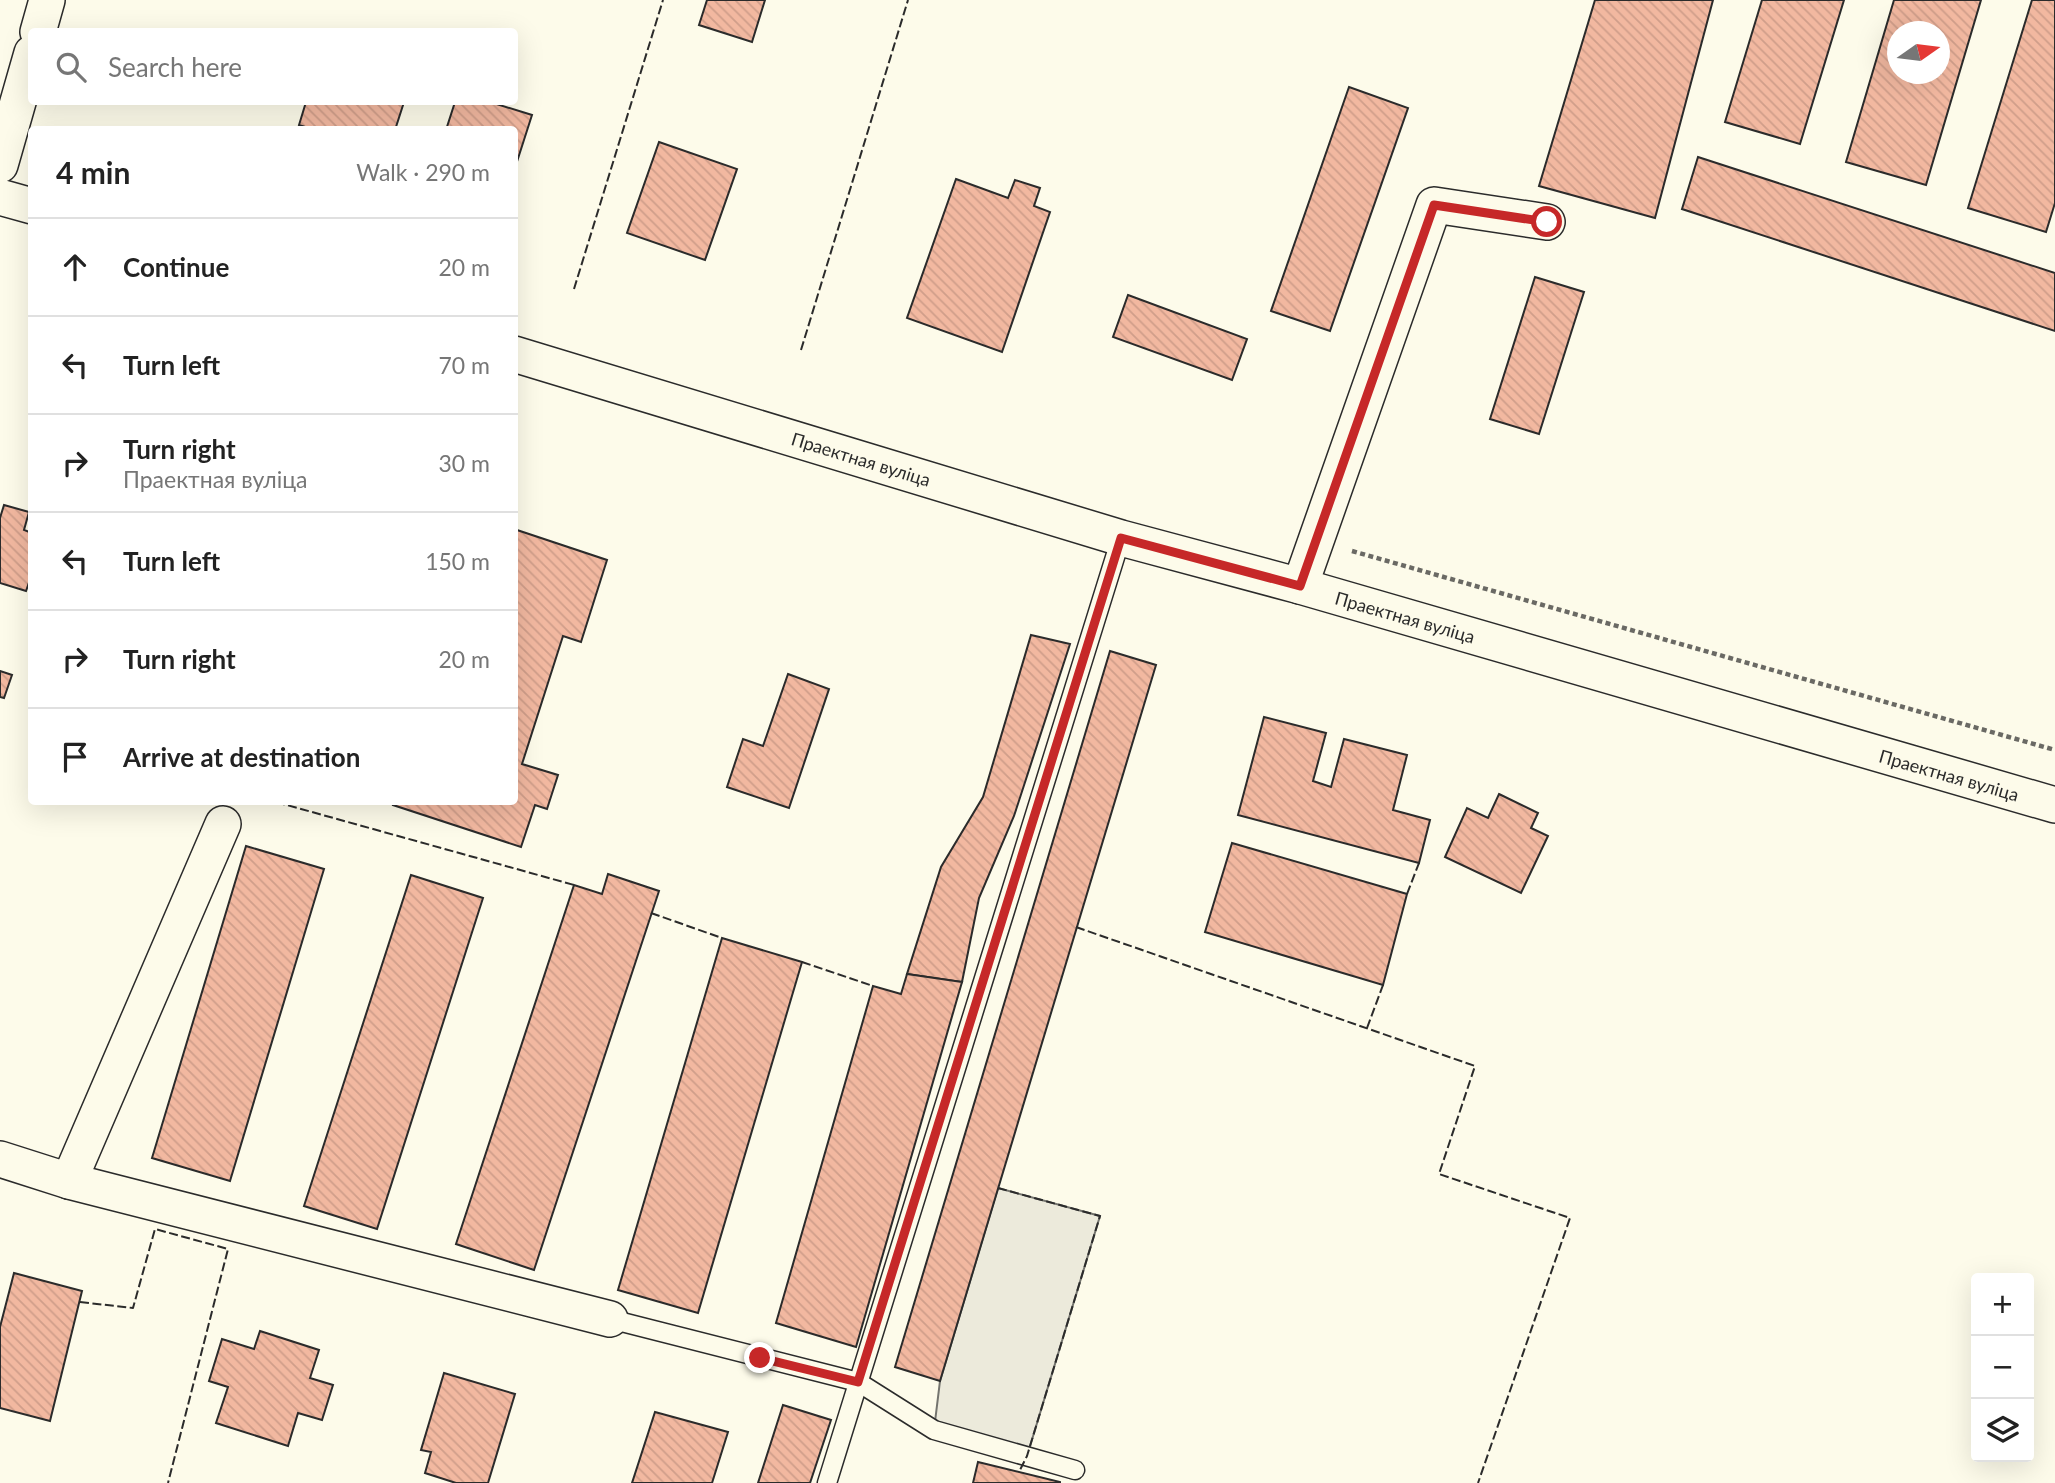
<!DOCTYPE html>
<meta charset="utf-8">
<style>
:root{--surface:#fff;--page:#f2f2f2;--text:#222;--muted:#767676;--line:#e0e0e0}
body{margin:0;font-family:Lato,sans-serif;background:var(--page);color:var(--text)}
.controls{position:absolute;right:21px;bottom:21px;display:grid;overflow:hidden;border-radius:7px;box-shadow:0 7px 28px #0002}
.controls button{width:63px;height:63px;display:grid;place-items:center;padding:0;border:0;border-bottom:2px solid var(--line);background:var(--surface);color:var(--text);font:35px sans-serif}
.compass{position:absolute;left:1887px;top:21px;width:63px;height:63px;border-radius:50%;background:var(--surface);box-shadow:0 7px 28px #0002;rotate:76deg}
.stop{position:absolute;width:21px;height:21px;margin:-16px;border:5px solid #c62828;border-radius:50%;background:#fff}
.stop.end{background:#c62828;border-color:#fff;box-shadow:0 2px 7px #0008}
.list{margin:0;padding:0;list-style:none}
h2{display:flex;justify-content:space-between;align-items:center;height:91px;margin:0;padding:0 28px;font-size:30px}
h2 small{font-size:23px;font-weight:400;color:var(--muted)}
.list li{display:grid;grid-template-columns:46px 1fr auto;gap:21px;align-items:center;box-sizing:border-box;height:98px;padding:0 28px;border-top:2px solid var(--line)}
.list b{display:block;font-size:26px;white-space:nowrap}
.list p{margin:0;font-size:23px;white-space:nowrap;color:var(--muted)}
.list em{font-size:23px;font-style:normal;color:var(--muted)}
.icon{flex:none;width:38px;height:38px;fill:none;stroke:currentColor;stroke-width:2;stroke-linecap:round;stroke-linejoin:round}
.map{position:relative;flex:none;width:2055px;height:1483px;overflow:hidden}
.search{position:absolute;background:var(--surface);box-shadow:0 7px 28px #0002;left:28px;top:28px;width:490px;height:77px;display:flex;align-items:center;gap:18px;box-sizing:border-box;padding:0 24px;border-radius:7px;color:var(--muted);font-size:26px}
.panel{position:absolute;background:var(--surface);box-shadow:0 7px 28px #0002;left:28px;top:126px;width:490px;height:679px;border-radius:7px}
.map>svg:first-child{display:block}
</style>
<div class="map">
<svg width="2055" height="1483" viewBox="0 0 2055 1483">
<defs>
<pattern id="building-back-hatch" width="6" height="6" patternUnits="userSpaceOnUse" patternTransform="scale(1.75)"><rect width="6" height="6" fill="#f2b8a0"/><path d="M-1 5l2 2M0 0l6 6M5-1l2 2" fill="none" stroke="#d09e8a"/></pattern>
</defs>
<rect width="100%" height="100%" fill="#fdfbea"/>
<path fill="#eceadb" stroke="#74746e" stroke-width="2" d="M998,1188L1100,1216L1027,1456L934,1430L940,1381Z"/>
<g fill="url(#building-back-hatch)" stroke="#2b2b2b" stroke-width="2" fill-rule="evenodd">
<path d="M707,0H765L752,42L699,25Z"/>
<path d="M1595,0H1713L1655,218L1539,186Z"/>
<path d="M1762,0H1844L1800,144L1725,122Z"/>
<path d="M1894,0H1981L1926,185L1846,162ZM1898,32H1940V74H1898Z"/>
<path d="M2032,0H2055V203L2046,232L1968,208Z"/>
<path d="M1349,87L1408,108L1330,331L1271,311Z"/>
<path d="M306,102H404L395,130H314L299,125Z"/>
<path d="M455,102H490L532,115L514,171V130H446Z"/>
<path d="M659,142L737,169L705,260L627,233Z"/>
<path d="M1698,157L2055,273V331L1682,209Z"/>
<path d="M956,179L1008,198L1015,180L1040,188L1034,206L1050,212L1002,352L907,318Z"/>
<path d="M1535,277L1584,292L1539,434L1490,419Z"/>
<path d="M1128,295L1247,339L1232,380L1113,337Z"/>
<path d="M4,505L29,512L24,530L32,533V574L26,591L0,583V518Z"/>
<path d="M514,529L607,560L581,642L563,636L522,764L558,775L547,809L535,805L521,847L393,805L394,802H514Z"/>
<path d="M1031,635L1070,644L1014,816L979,898L962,982L907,974L941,867L983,797Z"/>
<path d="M1110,651L1156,665L940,1381L895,1367Z"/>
<path d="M0,671L12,675L4,698L0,697Z"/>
<path d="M788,674L829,689L789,808L727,787L743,739L763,746Z"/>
<path d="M1264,717L1326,733L1313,781L1331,787L1344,739L1407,755L1393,810L1430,820L1419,863L1238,815Z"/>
<path d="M1499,794L1538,813L1531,828L1548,836L1521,893L1445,857L1467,808L1488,818Z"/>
<path d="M1232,843L1407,894L1383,985L1205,932Z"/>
<path d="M246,846L324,869L230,1181L152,1158Z"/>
<path d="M608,874L659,891L534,1270L456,1244L574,885L602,894Z"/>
<path d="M411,875L483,898L377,1229L304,1206Z"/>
<path d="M722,938L802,962L698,1313L618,1290Z"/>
<path d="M907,974L962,982L856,1347L776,1323L873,986L901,994Z"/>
<path d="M14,1273L82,1291L50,1421L0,1408V1327Z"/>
<path d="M260,1331L319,1350L310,1378L333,1385L322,1420L298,1413L288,1446L216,1423L228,1387L209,1381L222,1339L254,1349Z"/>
<path d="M444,1373L515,1394L488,1483H456L425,1473L431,1452L421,1450Z"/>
<path d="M783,1405L831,1420L810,1483H758Z"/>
<path d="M655,1412L728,1432L712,1483H632Z"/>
<path d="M978,1462L1060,1482V1483H973Z"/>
</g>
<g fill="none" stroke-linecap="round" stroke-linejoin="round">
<defs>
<g id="service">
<path d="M610,1319L858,1382L934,1430L1075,1470"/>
<path d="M827,1483L1121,538"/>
</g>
<g id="minor">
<path d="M38,32L47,0"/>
<path d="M0,165L32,53"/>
<path d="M0,197L32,206"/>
<path d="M514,354L1121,538L1300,586L2055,805"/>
<path d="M1300,586L1434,205L1547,222"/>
<path d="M0,1159L69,1181L610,1319"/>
<path d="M69,1181L223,824"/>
</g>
</defs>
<use href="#service" stroke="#2b2b2b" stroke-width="21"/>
<use href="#minor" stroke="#2b2b2b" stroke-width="38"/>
<path stroke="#6a6964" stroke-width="4.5" stroke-dasharray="5 3.5" stroke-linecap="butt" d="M1352,551L2055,750"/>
<use href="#service" stroke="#fdfbea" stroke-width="18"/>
<use href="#minor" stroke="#fdfbea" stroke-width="35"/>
<g stroke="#2b2b2b" stroke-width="2" stroke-dasharray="9 3.5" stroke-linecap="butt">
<path d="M574,289L663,0"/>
<path d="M801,350L908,0"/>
<path d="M276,802L574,885"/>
<path d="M1407,894L1419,863"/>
<path d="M651,913L722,938"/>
<path d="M1076,927L1475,1066L1439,1174L1570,1218L1478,1483"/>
<path d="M802,962L873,986"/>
<path d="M1367,1028L1383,985"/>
<path d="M998,1188L1100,1216L1027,1456L1019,1472"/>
<path d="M80,1302L133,1308L155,1229L228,1249L168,1483"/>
</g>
</g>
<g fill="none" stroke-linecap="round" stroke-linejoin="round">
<path stroke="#c62828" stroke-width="9" d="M760,1358L858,1382L1121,538L1300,586L1434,205L1547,222"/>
</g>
<g text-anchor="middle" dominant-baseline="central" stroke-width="5" stroke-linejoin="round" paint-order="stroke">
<g font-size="18" fill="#2b2b2b" stroke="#fdfbea">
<text transform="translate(861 459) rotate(17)">Праектная вуліца</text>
<text transform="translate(1405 617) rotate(16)">Праектная вуліца</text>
<text transform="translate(1949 775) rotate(16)">Праектная вуліца</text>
</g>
</g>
</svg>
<div class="controls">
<button>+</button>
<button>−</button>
<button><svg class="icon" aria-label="layers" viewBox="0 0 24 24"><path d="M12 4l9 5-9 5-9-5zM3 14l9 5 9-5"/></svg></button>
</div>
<svg class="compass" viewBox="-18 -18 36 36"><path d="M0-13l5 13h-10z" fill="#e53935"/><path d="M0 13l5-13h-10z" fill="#767676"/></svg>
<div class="stop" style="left:1547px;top:222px"></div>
<div class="stop end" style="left:760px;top:1358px"></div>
<div class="search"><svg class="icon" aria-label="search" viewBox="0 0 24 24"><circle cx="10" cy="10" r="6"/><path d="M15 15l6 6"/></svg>Search here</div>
<section class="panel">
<h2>4 min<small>Walk · 290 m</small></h2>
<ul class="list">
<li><svg class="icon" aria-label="ahead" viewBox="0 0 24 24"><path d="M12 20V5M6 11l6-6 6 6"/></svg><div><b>Continue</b></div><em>20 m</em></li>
<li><svg class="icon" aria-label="left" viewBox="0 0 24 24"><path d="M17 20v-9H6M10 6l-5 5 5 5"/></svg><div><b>Turn left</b></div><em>70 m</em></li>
<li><svg class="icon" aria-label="right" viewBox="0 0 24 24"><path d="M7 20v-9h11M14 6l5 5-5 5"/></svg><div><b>Turn right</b><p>Праектная вуліца</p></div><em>30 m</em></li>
<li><svg class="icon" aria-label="left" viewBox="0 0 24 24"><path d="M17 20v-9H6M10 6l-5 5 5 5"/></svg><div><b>Turn left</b></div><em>150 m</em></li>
<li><svg class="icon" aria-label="right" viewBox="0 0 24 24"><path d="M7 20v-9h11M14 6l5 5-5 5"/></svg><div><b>Turn right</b></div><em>20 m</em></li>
<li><svg class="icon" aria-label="arrive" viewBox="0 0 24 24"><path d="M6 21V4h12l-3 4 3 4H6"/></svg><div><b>Arrive at destination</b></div></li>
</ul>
</section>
</div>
